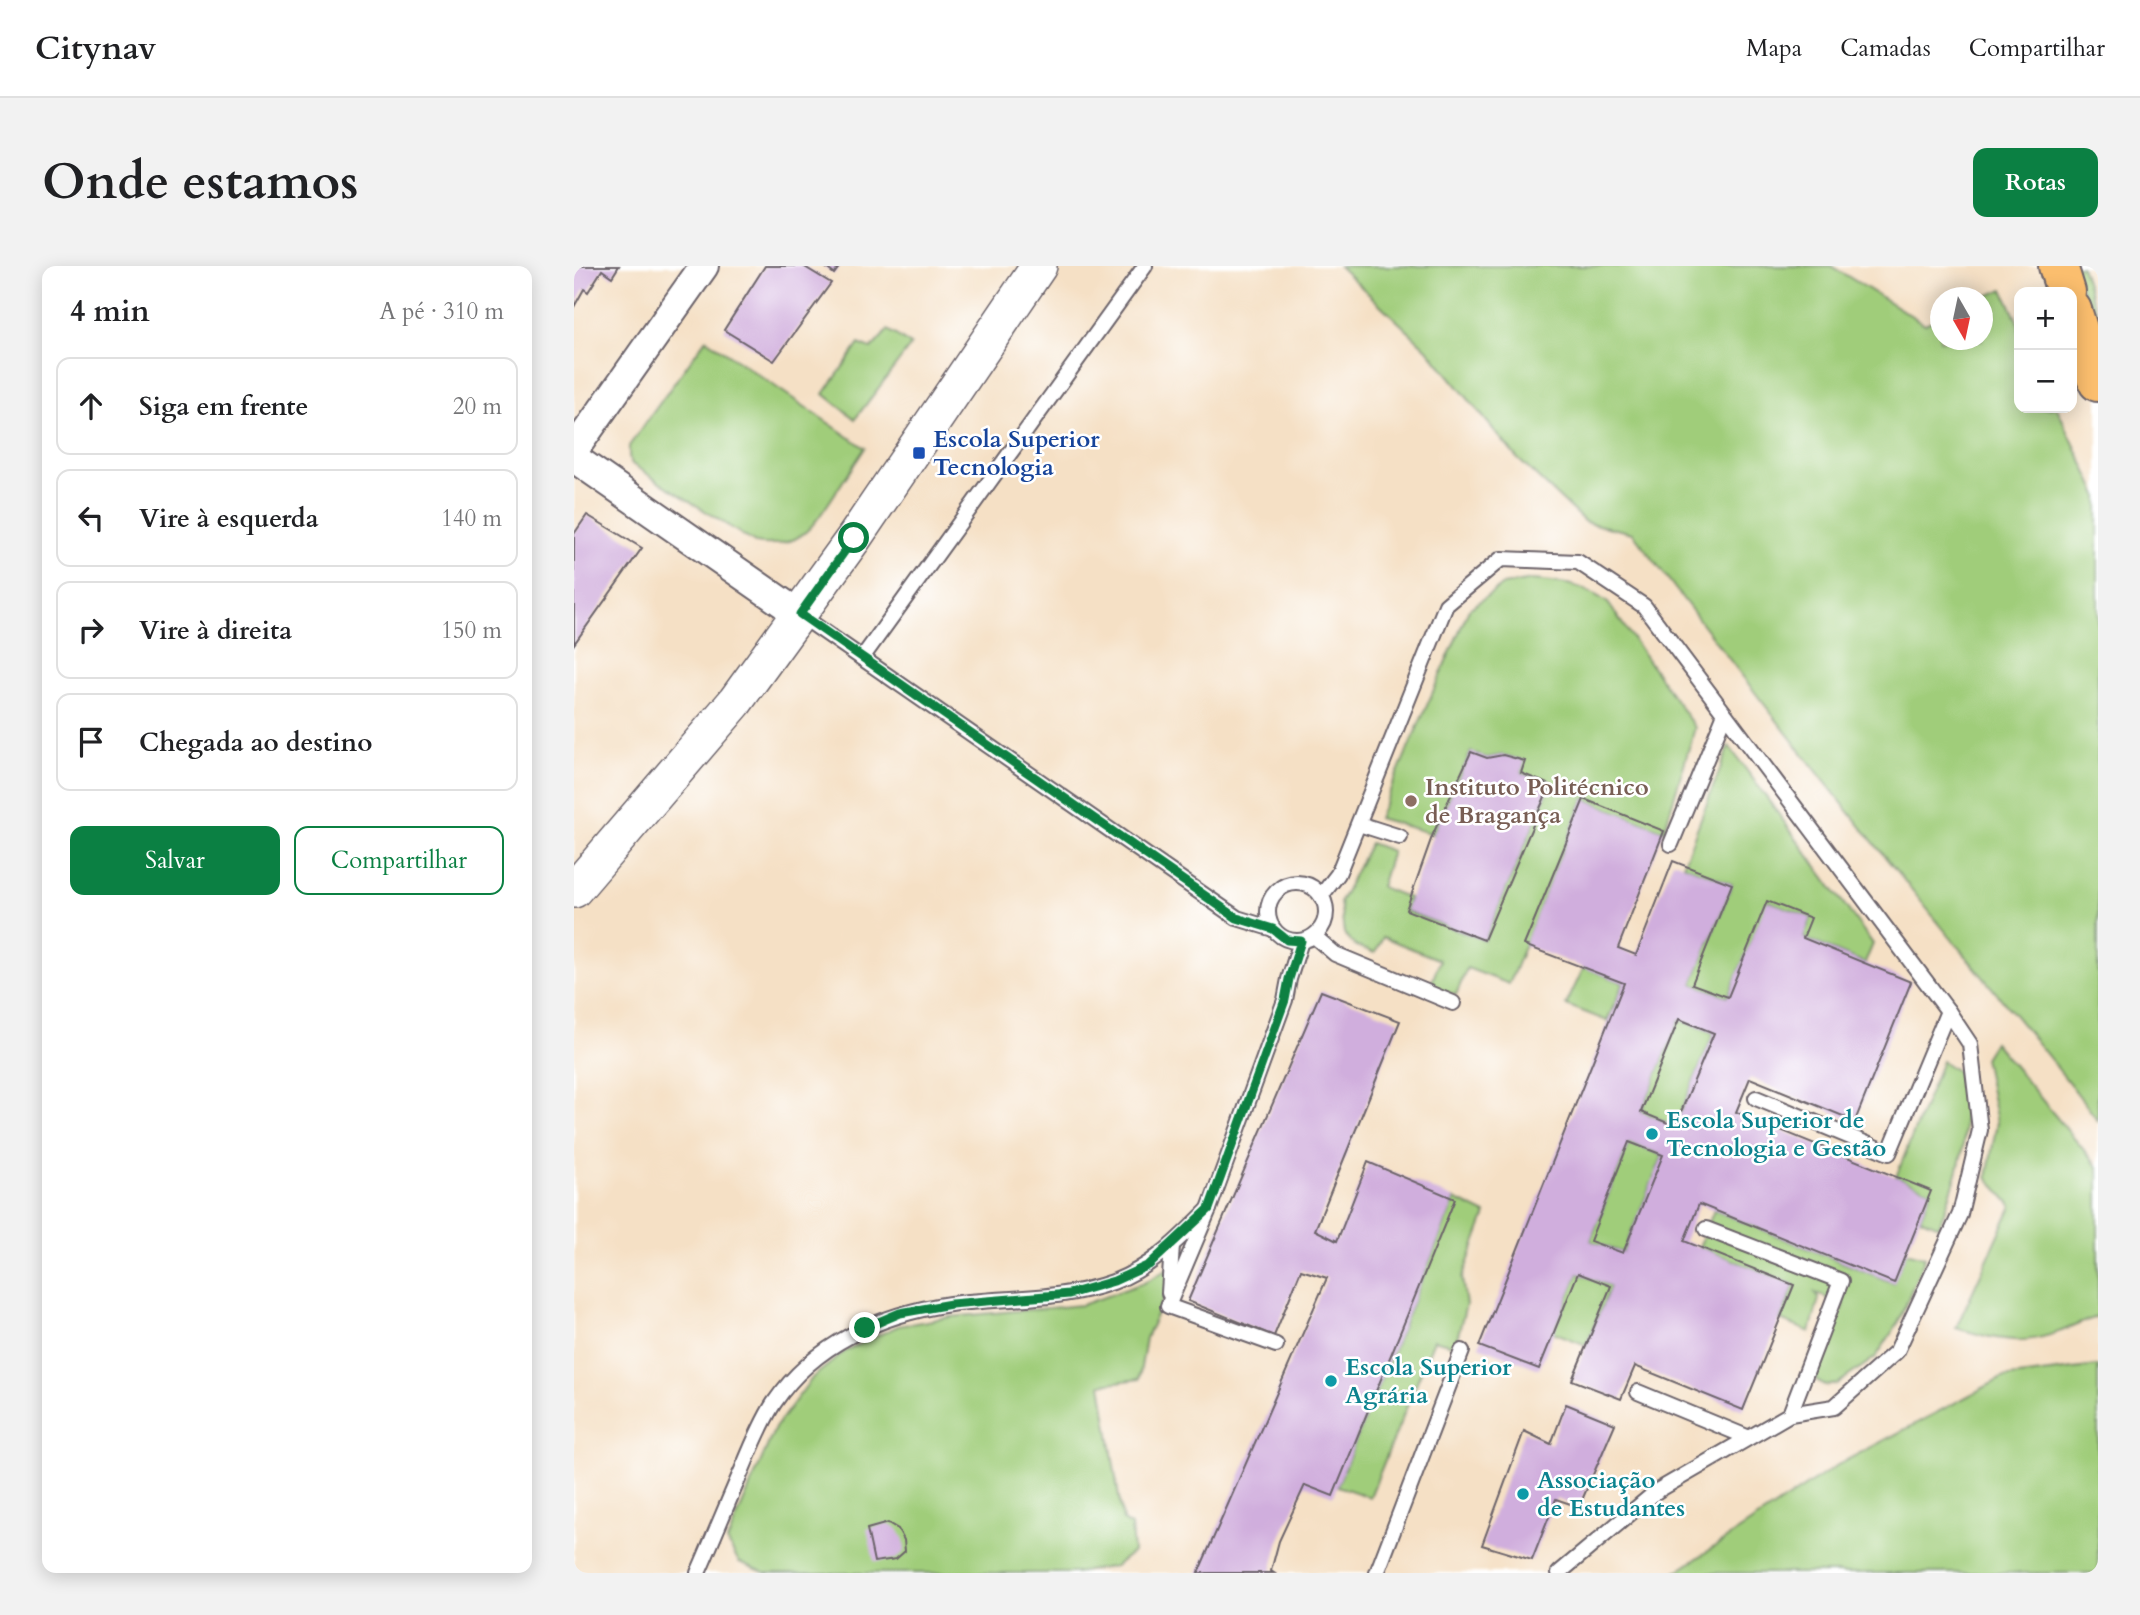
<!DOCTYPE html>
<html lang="pt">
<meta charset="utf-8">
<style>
:root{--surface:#fff;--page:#f2f2f2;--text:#202124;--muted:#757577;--line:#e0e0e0;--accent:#0b8043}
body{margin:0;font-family:Cardo,serif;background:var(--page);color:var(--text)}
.controls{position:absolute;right:21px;top:21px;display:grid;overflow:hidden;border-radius:14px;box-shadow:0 4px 18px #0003}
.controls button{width:63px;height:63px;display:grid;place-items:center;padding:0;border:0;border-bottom:2px solid var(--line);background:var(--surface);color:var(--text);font:35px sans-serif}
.compass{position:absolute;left:1356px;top:21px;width:63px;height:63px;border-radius:50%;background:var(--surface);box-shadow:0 4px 18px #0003;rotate:171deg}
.stop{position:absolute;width:21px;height:21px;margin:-16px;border:5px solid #0b8043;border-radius:50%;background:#fff}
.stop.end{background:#0b8043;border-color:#fff;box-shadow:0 2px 7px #0008}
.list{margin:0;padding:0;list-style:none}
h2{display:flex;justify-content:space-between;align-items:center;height:91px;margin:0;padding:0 28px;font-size:30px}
h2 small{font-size:23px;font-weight:400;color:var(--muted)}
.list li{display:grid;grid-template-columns:46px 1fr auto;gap:21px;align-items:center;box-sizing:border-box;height:98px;margin:0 14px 14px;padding:0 14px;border:2px solid var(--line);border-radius:14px}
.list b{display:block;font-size:26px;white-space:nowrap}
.list em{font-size:23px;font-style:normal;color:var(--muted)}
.actions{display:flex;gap:14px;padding:21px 28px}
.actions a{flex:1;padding:16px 0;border:2px solid var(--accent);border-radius:14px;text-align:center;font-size:24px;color:var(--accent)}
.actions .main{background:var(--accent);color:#fff}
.icon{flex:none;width:38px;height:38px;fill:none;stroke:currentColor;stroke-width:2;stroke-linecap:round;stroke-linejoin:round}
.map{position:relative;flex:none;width:1524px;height:1307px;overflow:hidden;border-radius:14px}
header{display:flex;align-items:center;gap:42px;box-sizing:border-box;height:98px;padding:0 35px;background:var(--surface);border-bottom:2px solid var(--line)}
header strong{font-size:33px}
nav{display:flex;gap:38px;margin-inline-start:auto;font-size:24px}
.intro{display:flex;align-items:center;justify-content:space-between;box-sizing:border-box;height:168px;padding:0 42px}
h1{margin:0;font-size:49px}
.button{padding:18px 32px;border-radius:14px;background:var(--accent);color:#fff;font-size:24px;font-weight:700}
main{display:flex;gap:42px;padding:0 42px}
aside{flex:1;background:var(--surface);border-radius:14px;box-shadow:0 4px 18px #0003}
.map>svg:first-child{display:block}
</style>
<header>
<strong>Citynav</strong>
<nav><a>Mapa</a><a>Camadas</a><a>Compartilhar</a></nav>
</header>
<div class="intro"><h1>Onde estamos</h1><a class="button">Rotas</a></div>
<main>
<aside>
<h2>4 min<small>A pé · 310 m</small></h2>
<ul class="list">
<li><svg class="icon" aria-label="ahead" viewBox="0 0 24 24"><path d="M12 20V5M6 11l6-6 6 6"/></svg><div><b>Siga em frente</b></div><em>20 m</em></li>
<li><svg class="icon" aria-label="left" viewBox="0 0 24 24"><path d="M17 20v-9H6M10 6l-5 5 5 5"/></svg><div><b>Vire à esquerda</b></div><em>140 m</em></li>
<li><svg class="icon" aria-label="right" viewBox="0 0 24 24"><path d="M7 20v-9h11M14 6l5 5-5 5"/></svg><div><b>Vire à direita</b></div><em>150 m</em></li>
<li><svg class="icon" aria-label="arrive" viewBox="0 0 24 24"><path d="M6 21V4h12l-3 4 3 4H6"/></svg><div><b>Chegada ao destino</b></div></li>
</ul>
<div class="actions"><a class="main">Salvar</a><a>Compartilhar</a></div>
</aside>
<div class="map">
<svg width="1524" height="1307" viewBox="0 0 1524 1307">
<rect width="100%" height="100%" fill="#fff"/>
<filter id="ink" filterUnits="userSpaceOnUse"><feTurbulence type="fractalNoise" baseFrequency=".0143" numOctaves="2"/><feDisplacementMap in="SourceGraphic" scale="14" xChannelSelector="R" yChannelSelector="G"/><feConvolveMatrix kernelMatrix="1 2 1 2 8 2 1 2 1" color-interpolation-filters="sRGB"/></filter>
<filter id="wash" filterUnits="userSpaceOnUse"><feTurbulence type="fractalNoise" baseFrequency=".00686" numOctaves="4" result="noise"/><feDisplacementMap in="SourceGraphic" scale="28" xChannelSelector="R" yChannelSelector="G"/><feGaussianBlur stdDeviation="1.57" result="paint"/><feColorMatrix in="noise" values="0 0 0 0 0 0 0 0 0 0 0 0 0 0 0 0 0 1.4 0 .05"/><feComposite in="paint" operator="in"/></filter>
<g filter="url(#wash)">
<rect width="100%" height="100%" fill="#f5e0c5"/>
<g fill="#a0cd7a" stroke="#61785a" stroke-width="2">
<path d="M765,0H1257L1351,58L1366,51V74H1408L1409,32L1429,23L1445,59V142H1483L1524,229V855C1467,777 1402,705 1342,629C1245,510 1151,389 1059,267L1011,256L943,192L853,83Z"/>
<path d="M1499,0H1507L1524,50V68Z"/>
<path d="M314,64L337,79L281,153L250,128L285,78L297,83Z"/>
<path d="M132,73L291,182C280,199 269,215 258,232C237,264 223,284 181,277L58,198L55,191V180Z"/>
<path d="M958,314C992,317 1006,317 1034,337L1121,462L1090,565L1010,533L935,718L893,702L882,729L856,721L866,694L809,671L801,687L781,680L770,667L766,636L796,577L818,585L807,621L835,632L832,645L910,674L976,519L947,507L950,495L929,489L913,492L897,486L859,568L804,552L895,343L929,319Z"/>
<path d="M1155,480L1299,678L1291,697L1229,672L1237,652L1194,635L1154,731L1118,718L1158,618L1109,599Z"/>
<path d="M1010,701L1050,717L1033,755L992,739Z"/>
<path d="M1105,753L1140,767L1101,860L1067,846Z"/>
<path d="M1420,776L1524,901V1050C1461,1077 1448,1082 1382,1062L1438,940L1413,911L1423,856L1410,792Z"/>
<path d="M1368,795L1383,805C1399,870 1387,899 1365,960L1346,952L1357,925L1322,911Z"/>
<path d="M1055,876L1089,889L1049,987L1016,975Z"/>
<path d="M881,933L912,948L888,1012L892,1039L881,1080L860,1074L796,1231L763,1220Z"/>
<path d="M1140,944L1319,1017L1332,986L1351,991L1324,1057L1302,1091L1263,1118L1251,1120L1241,1113L1270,1039L1241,1027L1245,1033L1236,1066L1206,1054L1220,1019L1125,981Z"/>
<path d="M605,997L572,1072L565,1113L527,1118L547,1244L549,1255L557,1260L559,1286L541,1300L502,1307H192L165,1296L153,1275L201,1162L239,1111L273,1084L324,1060L376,1051L508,1039L569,1017Z"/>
<path d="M1004,1007L1037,1020L1012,1079L979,1066Z"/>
<path d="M1524,1100V1307H1101L1265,1198L1428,1112Z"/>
</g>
<g id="blocks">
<g fill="#d0aedd" fill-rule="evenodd">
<path d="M0,0H45L38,11L28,4L14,26L10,23L0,41Z"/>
<path d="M191,0H229L257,17L200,95L150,64Z"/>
<path d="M250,0H266L260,8Z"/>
<path d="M13,249L68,282L0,378V268Z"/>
<path d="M897,486L913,492L929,489L951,495L947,507L976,519L910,674L832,644L859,568Z"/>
<path d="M1010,533L1090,565L1044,682L1062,689L1099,595L1158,618L1118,718L1154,731L1193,635L1237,652L1229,672L1337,716L1281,855L1176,812L1162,846L1357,925L1320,1017L1125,938L1110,975L1220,1019L1169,1144L1061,1100L1047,1133L998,1114L1037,1020L1004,1007L965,1103L905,1080L1050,717L950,679ZM1105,753L1140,767L1101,860L1067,846ZM1055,876L1089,889L1049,987L1016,975Z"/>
<path d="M747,725L826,755L741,964L763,975L794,896L881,933L759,1230L731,1219L705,1275L697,1305L700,1307H624L753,1012L727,1004L700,1070L614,1035Z"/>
<path d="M992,1138L1041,1158L1005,1241L982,1233L958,1294L908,1279L950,1165L977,1178Z"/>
<path d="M314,1257L324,1263L330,1274L331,1285L322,1293L300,1296L293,1263Z"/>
</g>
</g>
</g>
<g filter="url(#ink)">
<use href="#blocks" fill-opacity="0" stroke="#6c646b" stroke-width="2"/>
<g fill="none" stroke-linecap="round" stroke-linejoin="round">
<defs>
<g id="service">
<path d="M226,349L663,652L699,663"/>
<path d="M288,392L571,0"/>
<path d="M785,558L826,571"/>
<path d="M1097,578L1150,450"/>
<circle cx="723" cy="646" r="29"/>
<path d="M747,630L764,608L872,339L927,293L1004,296L1070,340L1374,745L1396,778L1406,864L1386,948L1323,1085L1260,1141L1216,1148L1083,1225L985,1307"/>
<path d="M740,670L761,688L879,737"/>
<path d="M1182,832L1315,887L1374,745"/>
<path d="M1132,963L1267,1015L1216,1148"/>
<path d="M595,1027L598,979"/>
<path d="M702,1079L594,1040L635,943L711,734L715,713L727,675"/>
<path d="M1064,1126L1173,1171"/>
<path d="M124,1307C139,1273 153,1238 168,1204C177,1182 187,1157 200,1137C240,1078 307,1048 376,1038C431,1031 486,1035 539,1016C579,1001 606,972 635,943"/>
<path d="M803,1307L888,1085"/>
</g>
<g id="minor">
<path d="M0,184L130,0"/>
<path d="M0,192L226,349"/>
</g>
<path id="tertiary" d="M0,624L161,436L280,272L465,0"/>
<g id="primary">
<path d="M1484,0L1492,26"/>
<path d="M1498,44L1512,88L1524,116"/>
</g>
</defs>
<use href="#service" stroke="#6c646b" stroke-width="18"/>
<use href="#minor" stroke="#6c646b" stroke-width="32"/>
<use href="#tertiary" stroke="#6c646b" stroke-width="38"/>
<use href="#primary" stroke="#6c646b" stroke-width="42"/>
<use href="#service" stroke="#fff" stroke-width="14"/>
<use href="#minor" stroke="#fff" stroke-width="28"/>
<use href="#tertiary" stroke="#fff" stroke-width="35"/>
<use href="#primary" stroke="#fbbe6e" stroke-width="38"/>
</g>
</g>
<g fill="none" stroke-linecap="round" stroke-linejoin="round" filter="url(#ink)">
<path stroke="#0b8043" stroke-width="9" d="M280,272L226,348L663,652L699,663L713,674L727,675L715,713L711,734L635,943L575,999L540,1015L495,1028L377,1038L326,1047L291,1062"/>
</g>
<rect fill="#1a4fb4" stroke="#fff" stroke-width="2.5" x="338" y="180" width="14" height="14" rx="3.5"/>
<circle fill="#8d6e63" stroke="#fff" stroke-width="2.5" cx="837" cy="535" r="7"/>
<g fill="#0f9aa8" stroke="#fff" stroke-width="2.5">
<circle cx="1078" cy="868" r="7"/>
<circle cx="757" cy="1115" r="7"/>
<circle cx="949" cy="1228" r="7"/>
</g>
<g text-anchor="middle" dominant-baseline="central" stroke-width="5" stroke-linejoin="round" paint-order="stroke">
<g font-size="24" font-weight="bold" fill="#164399" stroke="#fff" text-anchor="start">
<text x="359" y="173">Escola Superior<tspan x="359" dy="28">Tecnologia</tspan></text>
</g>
<g font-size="24" font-weight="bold" fill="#785e54" stroke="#fff" text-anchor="start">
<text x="851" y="521">Instituto Politécnico<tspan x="851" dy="28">de Bragança</tspan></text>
</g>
<g font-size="24" font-weight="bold" fill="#0d838f" stroke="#fff" text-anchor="start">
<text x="1092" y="854">Escola Superior de<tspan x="1092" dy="28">Tecnologia e Gestão</tspan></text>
<text x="771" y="1101">Escola Superior<tspan x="771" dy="28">Agrária</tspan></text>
<text x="963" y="1214">Associação<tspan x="963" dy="28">de Estudantes</tspan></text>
</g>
</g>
</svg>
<div class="controls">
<button>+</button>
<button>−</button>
</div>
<svg class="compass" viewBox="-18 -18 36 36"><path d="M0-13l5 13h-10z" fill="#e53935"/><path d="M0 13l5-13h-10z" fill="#757577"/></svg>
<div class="stop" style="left:280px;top:272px"></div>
<div class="stop end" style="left:291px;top:1062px"></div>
</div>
</main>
